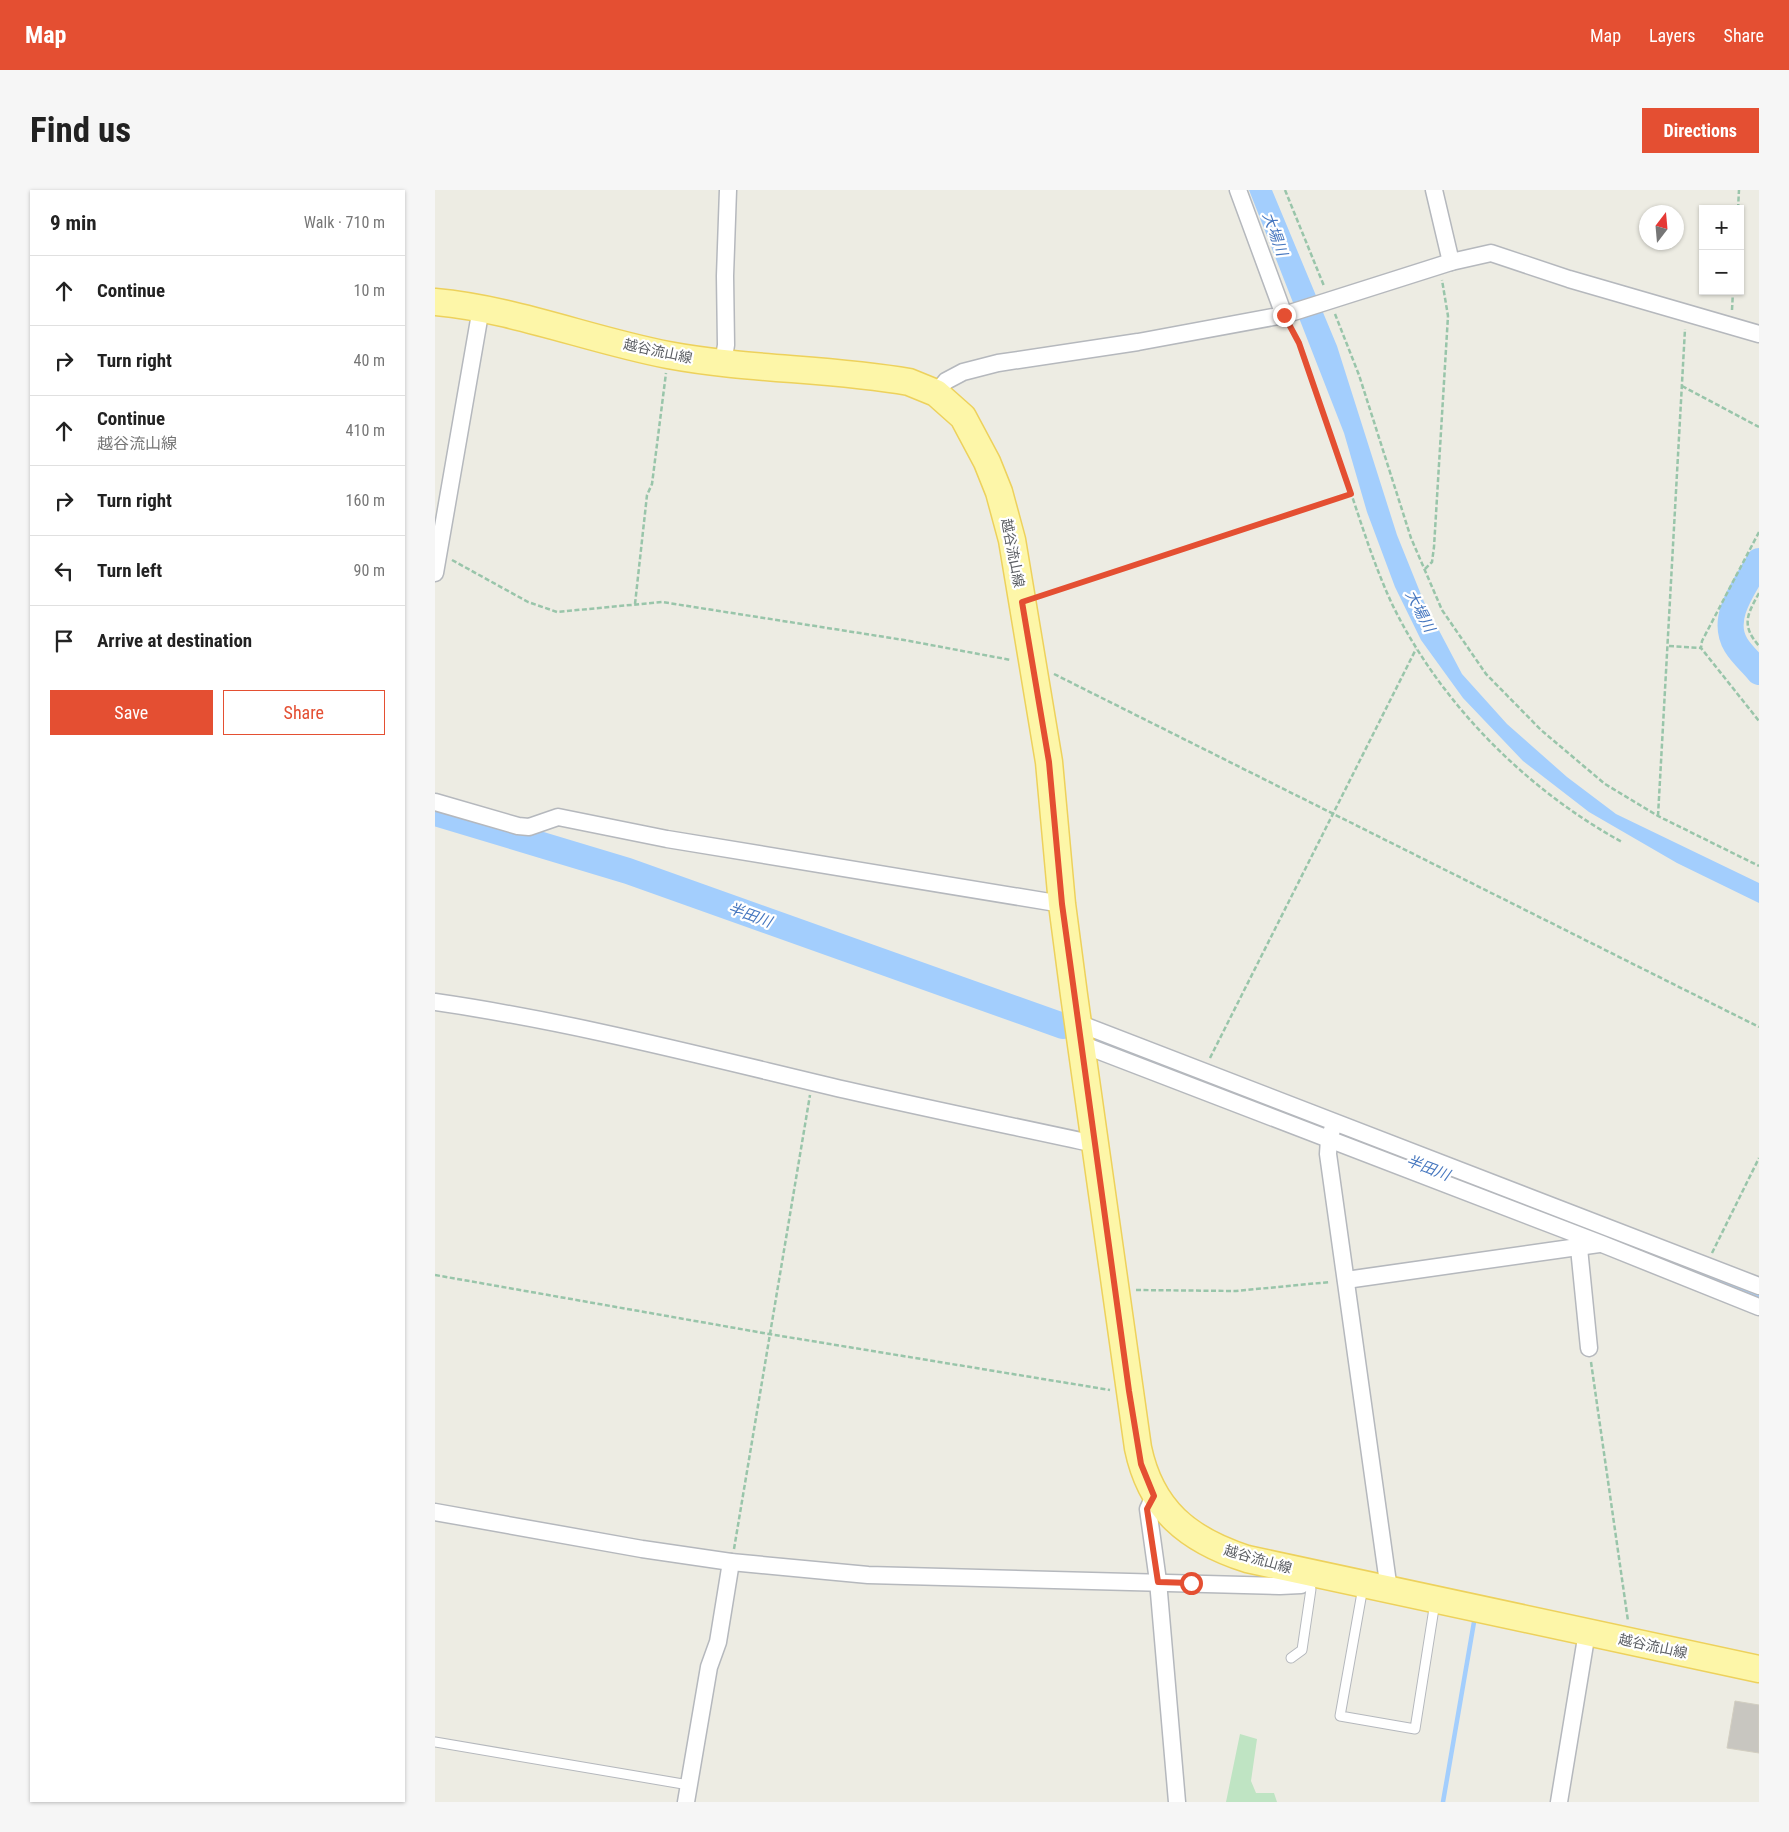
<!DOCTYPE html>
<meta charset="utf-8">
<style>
:root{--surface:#fff;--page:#f6f6f6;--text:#222;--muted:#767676;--line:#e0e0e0;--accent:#e44f32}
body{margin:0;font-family:"Roboto Condensed","Noto Sans JP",sans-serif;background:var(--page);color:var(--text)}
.controls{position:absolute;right:15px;top:15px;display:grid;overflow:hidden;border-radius:0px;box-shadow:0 1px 4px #0004}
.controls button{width:45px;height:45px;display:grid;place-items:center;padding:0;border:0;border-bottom:1px solid var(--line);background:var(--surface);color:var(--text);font:25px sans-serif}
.compass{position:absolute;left:1204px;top:15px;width:45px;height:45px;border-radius:50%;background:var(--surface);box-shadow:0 1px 4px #0004;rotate:16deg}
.stop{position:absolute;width:15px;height:15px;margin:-11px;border:4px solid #e44f32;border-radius:50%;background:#fff}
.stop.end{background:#e44f32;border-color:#fff;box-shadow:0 1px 5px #0008}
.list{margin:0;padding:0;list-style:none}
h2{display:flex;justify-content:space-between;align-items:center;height:65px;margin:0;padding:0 20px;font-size:21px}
h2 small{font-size:16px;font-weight:400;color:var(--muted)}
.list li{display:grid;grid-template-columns:32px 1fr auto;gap:15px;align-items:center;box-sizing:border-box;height:70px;padding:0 20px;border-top:1px solid var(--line)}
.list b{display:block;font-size:19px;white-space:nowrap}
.list p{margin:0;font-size:16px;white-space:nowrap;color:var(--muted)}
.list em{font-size:16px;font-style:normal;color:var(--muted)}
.actions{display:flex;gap:10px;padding:15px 20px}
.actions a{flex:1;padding:11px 0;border:1px solid var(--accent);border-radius:0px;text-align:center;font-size:18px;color:var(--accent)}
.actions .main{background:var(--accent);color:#fff}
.icon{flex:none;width:28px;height:28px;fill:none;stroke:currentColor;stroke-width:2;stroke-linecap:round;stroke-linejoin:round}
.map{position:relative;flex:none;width:1324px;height:1612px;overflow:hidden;border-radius:0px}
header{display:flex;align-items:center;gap:30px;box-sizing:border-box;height:70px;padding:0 25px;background:var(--accent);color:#fff}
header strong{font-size:24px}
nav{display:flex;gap:28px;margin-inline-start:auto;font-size:18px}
.intro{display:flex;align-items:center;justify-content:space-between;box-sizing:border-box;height:120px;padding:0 30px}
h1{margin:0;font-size:35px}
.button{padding:12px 22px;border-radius:0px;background:var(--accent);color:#fff;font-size:18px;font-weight:700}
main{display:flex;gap:30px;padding:0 30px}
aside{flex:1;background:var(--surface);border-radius:0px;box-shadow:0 1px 4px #0004}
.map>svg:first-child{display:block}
</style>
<header>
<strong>Map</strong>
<nav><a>Map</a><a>Layers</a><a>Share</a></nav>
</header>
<div class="intro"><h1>Find us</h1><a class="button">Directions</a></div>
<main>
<aside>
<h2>9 min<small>Walk · 710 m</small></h2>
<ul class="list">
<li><svg class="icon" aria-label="ahead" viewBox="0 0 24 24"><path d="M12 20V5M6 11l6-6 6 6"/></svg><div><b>Continue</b></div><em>10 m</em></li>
<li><svg class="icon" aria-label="right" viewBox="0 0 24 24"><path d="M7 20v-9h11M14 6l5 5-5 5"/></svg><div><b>Turn right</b></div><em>40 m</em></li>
<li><svg class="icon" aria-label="ahead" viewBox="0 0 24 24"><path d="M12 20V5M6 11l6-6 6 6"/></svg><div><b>Continue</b><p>越谷流山線</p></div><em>410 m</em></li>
<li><svg class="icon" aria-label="right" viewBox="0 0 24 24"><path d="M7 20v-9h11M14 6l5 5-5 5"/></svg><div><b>Turn right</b></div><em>160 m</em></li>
<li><svg class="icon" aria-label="left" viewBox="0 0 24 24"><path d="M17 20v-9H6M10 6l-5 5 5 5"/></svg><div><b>Turn left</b></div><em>90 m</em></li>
<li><svg class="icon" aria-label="arrive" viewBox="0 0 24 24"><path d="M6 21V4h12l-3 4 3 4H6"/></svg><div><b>Arrive at destination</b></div></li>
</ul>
<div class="actions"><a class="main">Save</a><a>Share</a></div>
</aside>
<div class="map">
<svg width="1324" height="1612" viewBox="0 0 1324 1612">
<rect width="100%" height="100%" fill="#edece3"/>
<path fill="#bfe4c3" d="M805,1544L822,1549L816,1591L821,1603H839L842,1612H791Z"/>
<path fill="#a3cefd" d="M814,0H837L902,156L962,345L989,412L1027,484L1072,534L1132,587L1181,624L1324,693V713L1242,673L1154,622L1088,571L1028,508L986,450L960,397L932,322L909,243Z"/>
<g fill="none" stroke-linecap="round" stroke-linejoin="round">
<path stroke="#a3cefd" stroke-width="4.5" d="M1008,1612L1039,1432"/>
<g stroke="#a3cefd" stroke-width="26">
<path d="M1324,371C1311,395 1284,427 1301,455C1307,465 1317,473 1324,482"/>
<path d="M0,623L193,681L628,836"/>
<path d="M661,849L1324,1107"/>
</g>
</g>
<path fill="#c8c6c0" stroke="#d2cec1" d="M1300,1511L1324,1515V1563L1292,1558Z"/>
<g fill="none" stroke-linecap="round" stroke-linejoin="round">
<defs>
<g id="service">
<path d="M928,1397L905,1526L980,1539L1000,1412"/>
<path d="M856,1468L867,1460L876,1399L868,1393"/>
<path d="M0,1552L254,1595"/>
</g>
<g id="minor">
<path d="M803,0L849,125"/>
<path d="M999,0L1016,72"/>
<path d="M288,173L291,155L290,86L293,0"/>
<path d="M501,203L511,191L528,182L563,173L703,152L849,125L1016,72L1056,63L1134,89L1324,144"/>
<path d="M0,383L46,118"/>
<path d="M0,612L83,636L94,637L123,627L232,649L627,714"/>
<path d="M0,812C139,832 275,868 411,900C494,919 577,936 660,954"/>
<path d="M643,833L1324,1096"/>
<path d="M646,854L1167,1054L1324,1117"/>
<path d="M897,940L894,949L893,964L954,1400"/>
<path d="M1143,1048L1154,1158"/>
<path d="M911,1090L1164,1054"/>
<path d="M719,1306L713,1319L723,1391L742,1612"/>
<path d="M0,1322L207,1359L296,1372L433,1385L845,1396L866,1395L871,1391L872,1383"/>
<path d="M251,1612L274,1477L283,1452L296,1372"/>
<path d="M1124,1612L1152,1442"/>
</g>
<path id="primary" d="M0,112C79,119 155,150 233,165C313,180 395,178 474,192L501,203L528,227L552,272L564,302L577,350L614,572L627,714L639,805L703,1258C716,1320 753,1350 812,1369L1324,1479"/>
</defs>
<use href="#service" stroke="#b5b8bd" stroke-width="11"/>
<use href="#minor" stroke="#b5b8bd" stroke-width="19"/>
<use href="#primary" stroke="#edd15c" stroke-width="29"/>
<g stroke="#99c5aa" stroke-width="2.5" stroke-dasharray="5 2.5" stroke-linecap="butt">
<path d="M850,0L889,96"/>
<path d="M1303,19L1304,0"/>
<path d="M1297,120L1298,101"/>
<path d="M900,124L924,185L976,348L1007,420L1051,484L1106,540L1170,594L1223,626L1324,676"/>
<path d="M857,139L864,153C881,203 898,253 916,303C929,342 941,380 958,416C1006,514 1092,600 1187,652"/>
<path d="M1247,196L1324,237"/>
<path d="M1324,342L1267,451L1266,458L1324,531"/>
<path d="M17,370L93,412L122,422L227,412L469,450L576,470"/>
<path d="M990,379L997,372L999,357L1013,126L1007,90"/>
<path d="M1324,403C1312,425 1306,435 1324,456"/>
<path d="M605,406L916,304"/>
<path d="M200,414L212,305L217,294L231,183"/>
<path d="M1234,456L1266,458"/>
<path d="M619,484L1324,837"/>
<path d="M1223,626L1250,139"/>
<path d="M775,868L981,459"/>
<path d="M1277,1063L1324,968"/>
<path d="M0,1085L334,1144L675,1200"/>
<path d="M701,1100L801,1101L895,1092"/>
<path d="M1156,1172L1193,1431"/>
<path d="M299,1359L375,905"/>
</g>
<use href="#service" stroke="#fff" stroke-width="9"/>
<use href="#minor" stroke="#fff" stroke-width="16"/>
<use href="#primary" stroke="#fdf6a8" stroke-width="26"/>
</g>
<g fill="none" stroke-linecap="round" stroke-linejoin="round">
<path stroke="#e44f32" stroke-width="6" d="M756,1393L723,1392L712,1319L719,1306L706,1274L694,1201L627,714L614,572L587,412L916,304L864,153L849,125"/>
</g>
<g text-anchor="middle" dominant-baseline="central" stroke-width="4.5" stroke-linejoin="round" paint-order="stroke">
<g font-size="14" fill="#5b5e63" stroke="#fff">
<text transform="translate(223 161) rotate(12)">越谷流山線</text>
<text transform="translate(578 363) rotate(79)">越谷流山線</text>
<text transform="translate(823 1369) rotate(16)">越谷流山線</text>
<text transform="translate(1218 1456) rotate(12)">越谷流山線</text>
</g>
<g font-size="15" font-style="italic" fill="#4677bf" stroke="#fff">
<text transform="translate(840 44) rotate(70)">大場川</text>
<text transform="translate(985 421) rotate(62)">大場川</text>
<text transform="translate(315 725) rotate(20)">半田川</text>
<text transform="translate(993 978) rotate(21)">半田川</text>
</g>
</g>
</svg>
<div class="controls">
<button>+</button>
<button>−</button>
</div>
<svg class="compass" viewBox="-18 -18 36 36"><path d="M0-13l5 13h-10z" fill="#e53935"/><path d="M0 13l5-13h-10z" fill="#767676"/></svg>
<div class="stop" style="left:756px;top:1393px"></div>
<div class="stop end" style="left:849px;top:125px"></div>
</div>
</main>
